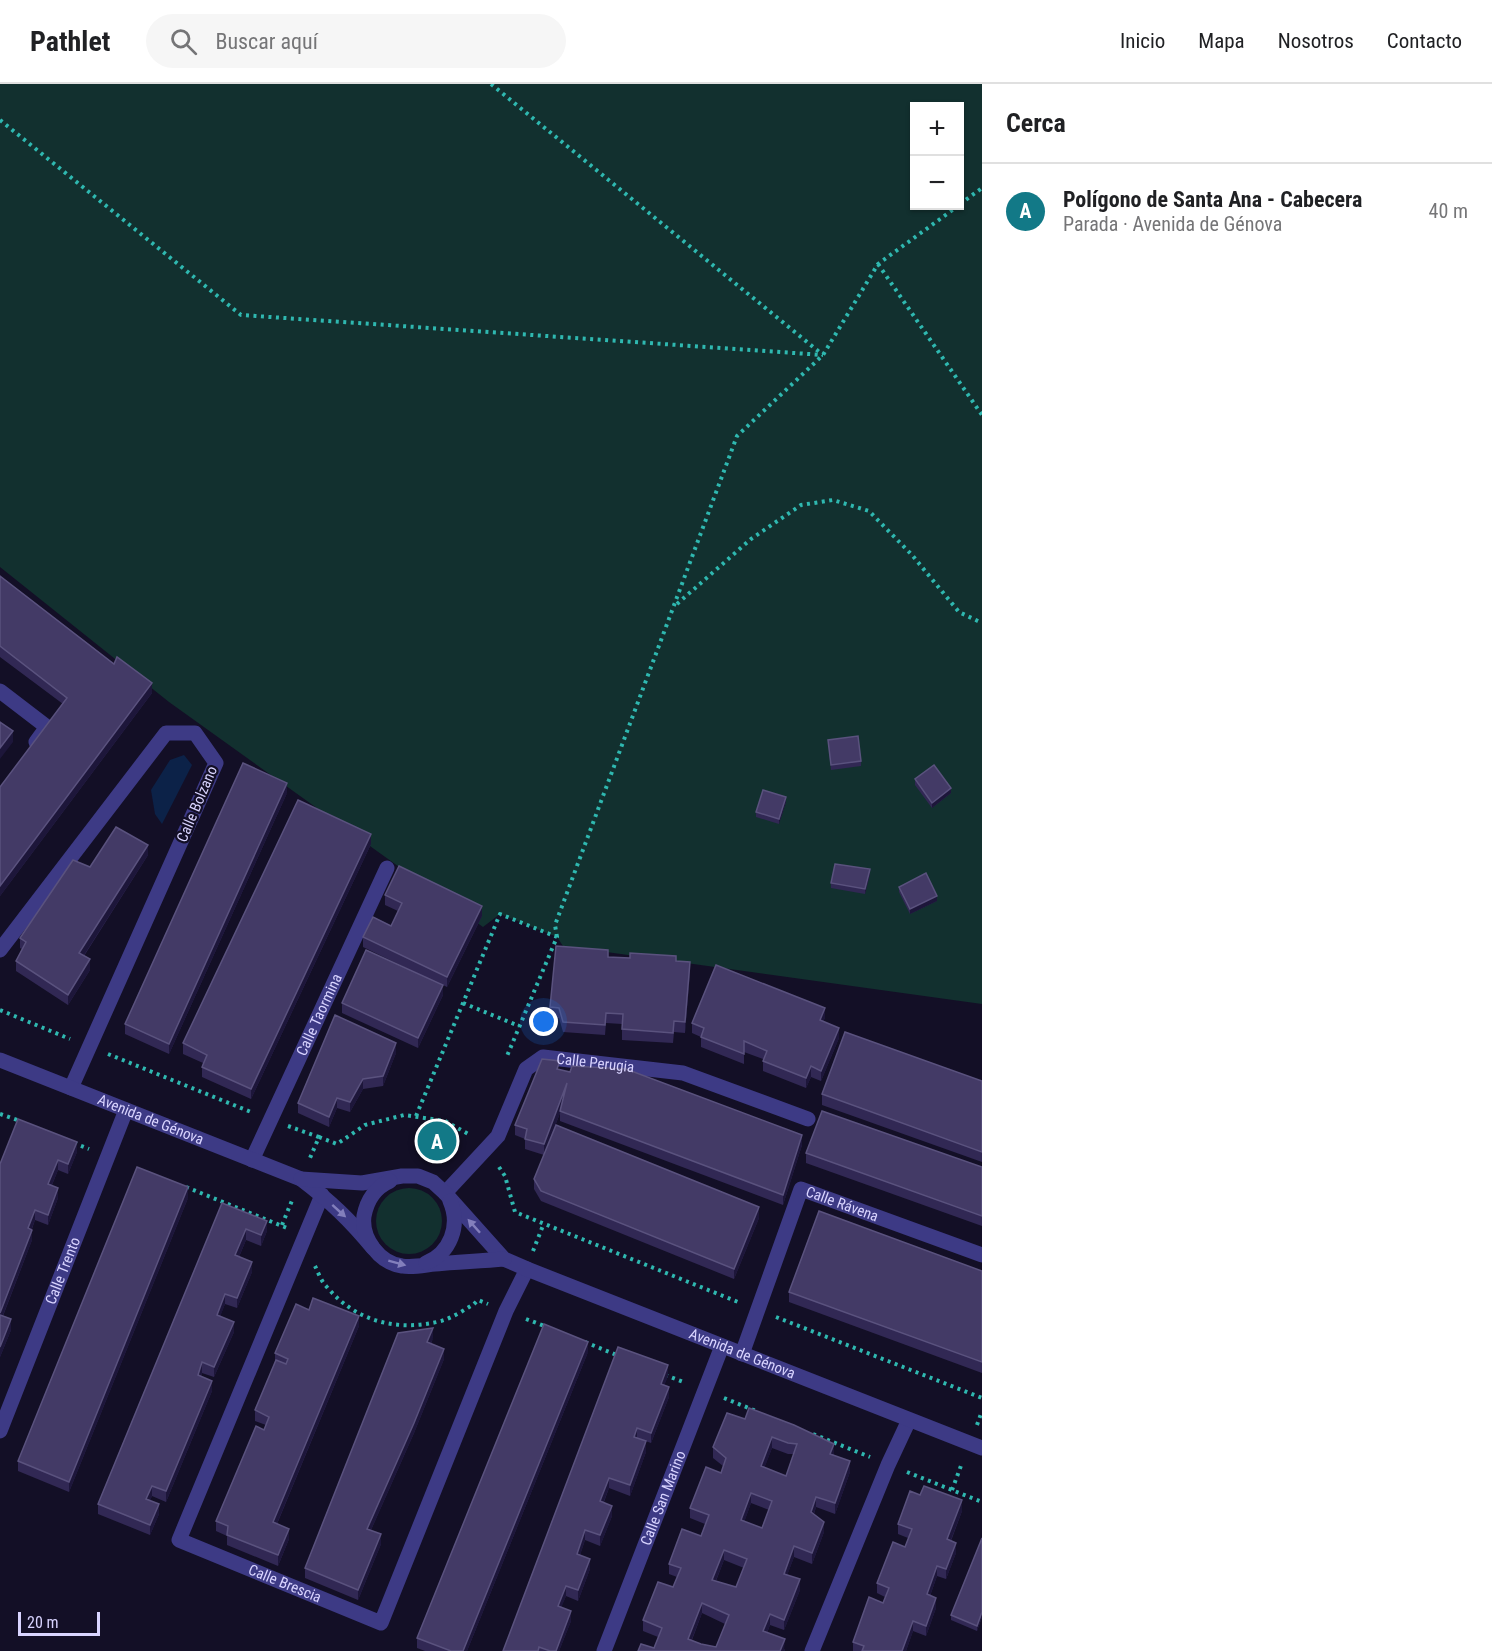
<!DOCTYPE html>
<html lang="es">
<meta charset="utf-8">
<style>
:root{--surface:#fff;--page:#f6f6f6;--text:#202124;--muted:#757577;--line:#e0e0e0;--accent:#127987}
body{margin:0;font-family:"Roboto Condensed",sans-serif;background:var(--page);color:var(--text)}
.controls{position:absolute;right:18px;top:18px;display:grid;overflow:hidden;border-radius:0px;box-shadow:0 2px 4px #0004}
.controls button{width:54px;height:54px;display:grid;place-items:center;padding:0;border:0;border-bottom:2px solid var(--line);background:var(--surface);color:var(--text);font:30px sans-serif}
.scale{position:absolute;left:18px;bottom:15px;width:82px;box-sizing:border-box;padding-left:6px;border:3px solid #d9d4ff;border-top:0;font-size:16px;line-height:21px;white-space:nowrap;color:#d9d4ff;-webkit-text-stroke:4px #130f26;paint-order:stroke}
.you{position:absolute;left:544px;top:938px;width:21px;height:21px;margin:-15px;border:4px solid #fff;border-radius:50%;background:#1a73e8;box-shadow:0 0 0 9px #1a73e833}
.badge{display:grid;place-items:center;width:39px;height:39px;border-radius:50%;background:var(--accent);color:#fff;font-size:20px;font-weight:700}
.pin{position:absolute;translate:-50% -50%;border:3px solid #fff;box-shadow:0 2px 6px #0006}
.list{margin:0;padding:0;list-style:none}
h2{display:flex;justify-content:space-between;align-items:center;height:78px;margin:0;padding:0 24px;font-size:26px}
h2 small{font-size:20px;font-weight:400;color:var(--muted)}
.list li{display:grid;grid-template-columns:39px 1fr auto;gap:18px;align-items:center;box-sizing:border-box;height:96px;padding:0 24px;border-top:2px solid var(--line)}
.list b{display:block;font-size:22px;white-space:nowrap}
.list p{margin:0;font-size:20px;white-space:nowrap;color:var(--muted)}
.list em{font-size:20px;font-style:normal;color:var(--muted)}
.icon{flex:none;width:33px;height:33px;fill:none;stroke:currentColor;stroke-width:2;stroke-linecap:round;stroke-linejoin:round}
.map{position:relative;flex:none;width:982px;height:1567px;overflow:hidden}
header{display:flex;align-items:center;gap:36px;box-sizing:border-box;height:84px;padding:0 30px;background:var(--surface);border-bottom:2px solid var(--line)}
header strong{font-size:28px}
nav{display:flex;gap:33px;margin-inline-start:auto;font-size:21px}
.search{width:420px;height:54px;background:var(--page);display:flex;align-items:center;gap:15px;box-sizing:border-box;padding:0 21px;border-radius:33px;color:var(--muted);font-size:22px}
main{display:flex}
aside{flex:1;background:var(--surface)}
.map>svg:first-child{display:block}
</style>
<header>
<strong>Pathlet</strong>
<div class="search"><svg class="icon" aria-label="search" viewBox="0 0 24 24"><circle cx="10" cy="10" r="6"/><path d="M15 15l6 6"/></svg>Buscar aquí</div>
<nav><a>Inicio</a><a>Mapa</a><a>Nosotros</a><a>Contacto</a></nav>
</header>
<main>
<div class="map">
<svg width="982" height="1567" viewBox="0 0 982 1567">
<rect width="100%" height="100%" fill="#130f26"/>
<g fill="#12302f" fill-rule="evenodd">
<path d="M0,0H982V920L563,862L557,853L500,830L483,843L169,618L0,483ZM914,22H960V122H914Z"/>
<circle cx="409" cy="1137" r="33"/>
</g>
<path fill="#0c2248" d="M184,671L192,681L162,740L155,730L151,706L170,676Z"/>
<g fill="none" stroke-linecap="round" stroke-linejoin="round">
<g stroke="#2fb8b0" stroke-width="4" stroke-dasharray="3 4.5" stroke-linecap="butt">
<path d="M491,0L823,271"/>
<path d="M0,36L241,231L823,271"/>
<path d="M960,120L982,104"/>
<path d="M878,180L982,331"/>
<path d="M677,520L751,455L801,421L833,416L869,427L912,471L959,528L982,539"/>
<path d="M557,853L555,841L737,352L823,271L878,180L958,122"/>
<path d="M463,919L519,942"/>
<path d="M0,926L70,955"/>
<path d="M108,970L251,1028"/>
<path d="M0,1030L20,1037"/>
<path d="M416,1032L500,830L557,853L507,972"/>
<path d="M288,1042L319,1053L310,1074"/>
<path d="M319,1053L337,1060L365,1041L404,1031L445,1037L470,1051"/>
<path d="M74,1059L89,1065"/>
<path d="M499,1083L505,1092L515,1128L738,1218"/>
<path d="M186,1103L287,1144"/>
<path d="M282,1141L293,1114"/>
<path d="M533,1167L544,1139"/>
<path d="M315,1182C318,1188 321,1197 326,1202C356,1238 397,1248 441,1237C452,1234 464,1226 474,1220L478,1216L488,1220"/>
<path d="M776,1233L982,1314"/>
<path d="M526,1235L547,1243"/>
<path d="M585,1258L619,1272"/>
<path d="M665,1291L686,1299"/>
<path d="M724,1314L756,1327"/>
<path d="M977,1341L982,1327"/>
<path d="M813,1350L870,1373"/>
<path d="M907,1388L982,1418"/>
<path d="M952,1406L962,1379"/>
</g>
<g stroke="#3d3a85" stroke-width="15">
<path d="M0,607L47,643L36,658"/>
<path d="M0,866L166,649H195L216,679L71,1004"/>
<path id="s1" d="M252,1076L387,784"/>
<path id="s2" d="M445,1109L498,1052L526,985L543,973L683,989L808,1035"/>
<path id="s3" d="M322,1111L179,1456L381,1539L506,1227L527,1185"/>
<path id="s4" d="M742,1270L801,1105L982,1171"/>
<path id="s5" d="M0,1347L126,1026"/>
<path id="s6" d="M604,1567L722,1262"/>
<path d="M812,1567L888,1381L909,1336"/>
</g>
<g stroke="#3d3a85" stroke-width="15">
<path id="s7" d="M0,976L301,1095C330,1117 350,1136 373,1164"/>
<path id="s8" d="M301,1095L362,1099L402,1092H418L433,1098L445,1109L504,1175L527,1185L982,1364"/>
<path d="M390,1097C376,1103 367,1116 364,1132C361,1155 380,1179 402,1182C412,1184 425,1181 435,1180C458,1178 481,1177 504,1175"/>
<path d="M426,1179C450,1169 461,1142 450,1117"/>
</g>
</g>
<g fill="#312854" fill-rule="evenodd">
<path d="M0,492L152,609L0,812V703L63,620L0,573Z"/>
<path d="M828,656L861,677V682L831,686Z"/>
<path d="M915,695L951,709L932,724L915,701Z"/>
<path d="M287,709L169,970L125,950V940Z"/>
<path d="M786,718L779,740L756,733V728Z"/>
<path d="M371,760L251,1015L202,993V983L203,979L183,970V959Z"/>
<path d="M148,771L84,872L90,886L68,921L16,887V877L22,865L20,864V854L90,783Z"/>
<path d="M870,790L865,810L831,804V799Z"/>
<path d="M899,803L937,817L910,830L899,808Z"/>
<path d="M385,811L482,832L447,903L443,901V911L418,964L342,929V919L425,893L363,863V853L391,842L398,827L385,821Z"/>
<path d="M608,873L676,877L690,889L685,949L674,948L673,959L622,956V940L606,939L605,951L563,948L559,934L550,933V923Z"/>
<path d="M825,934L823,937L839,954L821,997L811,993L806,1004L763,987V975L744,968V980L701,963V953L692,949V939Z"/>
<path d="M396,969L383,1002L363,1005L350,1028L337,1024L329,1043L298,1029V1019Z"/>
<path d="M560,986L802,1061L783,1121L560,1037V1029L544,1071L525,1065V1055L515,1051V1041Z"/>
<path d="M982,997V1078L822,1021V1010Z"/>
<path d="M77,1068L68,1090L58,1086L52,1101L58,1114L48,1141L35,1136L32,1145V1156L3,1232L11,1246L0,1273V1080Z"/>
<path d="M806,1069L982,1083V1142L806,1079Z"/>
<path d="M534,1095L759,1134L734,1195L541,1117L534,1105Z"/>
<path d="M188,1114L69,1408L18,1387V1377Z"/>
<path d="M222,1119L267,1147L261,1162L246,1156L239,1173L252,1188L237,1224L225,1220L220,1232L234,1248L214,1293L202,1289L201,1292L212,1307L166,1418L152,1412L150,1416L159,1430L150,1451L98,1430V1420Z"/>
<path d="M982,1187V1289L789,1218V1208Z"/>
<path d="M309,1226L359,1242L277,1440L289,1455L278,1482L227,1461V1452L216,1447V1437L266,1341L255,1337V1326L275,1278V1269Z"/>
<path d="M433,1254L431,1260L444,1275L414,1349L371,1446L381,1460L358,1516L305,1494V1484Z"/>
<path d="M588,1268L467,1567H425L417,1564V1554Z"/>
<path d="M668,1292L664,1301L669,1313L651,1359L637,1354L646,1368L630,1412L609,1404L604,1418L612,1432L600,1462L585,1456L580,1471L590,1485L578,1517L566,1512L561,1523L571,1537L559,1567H503Z"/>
<path d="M727,1329L834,1370V1371L850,1388L835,1430L816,1423L814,1430L824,1448L812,1480L794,1473L787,1491L800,1506L784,1546L770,1541L767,1549L785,1566L784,1567H638L654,1564L658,1553L643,1547V1536L673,1503L677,1493L669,1490V1480L701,1452L705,1440L690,1434V1424L721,1389L723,1382L713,1374V1363ZM772,1364L788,1370H794L786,1392L764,1384ZM751,1419L769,1426L762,1444L744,1438ZM724,1476L744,1484L736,1503L716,1497ZM702,1529L725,1540L716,1563L701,1560L692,1556Z"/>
<path d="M962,1427L951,1457L956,1469L946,1495L937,1492L930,1512L936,1524L926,1552L913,1547L906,1567H853V1558L883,1519L885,1513L877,1509V1499L905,1463L908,1454L898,1450V1440Z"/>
<path d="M982,1454V1533L977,1547L951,1536V1531Z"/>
</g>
<g fill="#1d163a">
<path d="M152,599V609L0,812V802Z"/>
<path d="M13,647V658L0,675V664Z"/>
<path d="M287,699V709L169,970V960Z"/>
<path d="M951,704V709L932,724V719Z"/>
<path d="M786,713V718L779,740V735Z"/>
<path d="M371,750V760L251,1015V1005Z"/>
<path d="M148,761V771L79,879V869Z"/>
<path d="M870,785V790L865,810V805Z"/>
<path d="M937,812V817L910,830V825Z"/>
<path d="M482,822V832L447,903V893Z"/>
<path d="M90,875V886L68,921V911Z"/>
<path d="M690,878V889L685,949V938Z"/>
<path d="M443,901V911L418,964V954Z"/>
<path d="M825,924V934L820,946V936Z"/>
<path d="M839,944V954L821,997V987Z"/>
<path d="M396,959V969L383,1002V992Z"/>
<path d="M811,982V993L806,1004V994Z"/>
<path d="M363,995V1005L350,1028V1018Z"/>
<path d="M567,999L560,1029L544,1071V1060Z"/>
<path d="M337,1014V1024L329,1043V1033Z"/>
<path d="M802,1051V1061L783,1121V1111Z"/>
<path d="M77,1058V1068L68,1090V1080Z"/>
<path d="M58,1076V1086L48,1110V1100Z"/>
<path d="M188,1103V1114L69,1408V1398Z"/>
<path d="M58,1104V1114L48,1141V1131Z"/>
<path d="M759,1123V1134L734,1195V1185Z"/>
<path d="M35,1126V1136L28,1154V1144Z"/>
<path d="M267,1137V1147L261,1162V1151Z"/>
<path d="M246,1145V1156L235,1182V1171Z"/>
<path d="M32,1146V1156L0,1239V1229Z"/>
<path d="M252,1178V1188L237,1224V1214Z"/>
<path d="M225,1210V1220L217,1241V1231Z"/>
<path d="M359,1232V1242L273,1449V1438Z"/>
<path d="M11,1235V1246L0,1273V1263Z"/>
<path d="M234,1238V1248L214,1293V1283Z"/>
<path d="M433,1244V1254L427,1269V1258Z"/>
<path d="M588,1258V1268L467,1567H463Z"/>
<path d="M444,1265V1275L414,1349L367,1455V1445Z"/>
<path d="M202,1278V1289L198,1301V1291Z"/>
<path d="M668,1281V1292L661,1310V1300Z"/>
<path d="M212,1297V1307L166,1418V1407Z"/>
<path d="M669,1303V1313L651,1359V1349Z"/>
<path d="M637,1344V1354L634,1353Z"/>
<path d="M772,1353V1364L761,1393V1382Z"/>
<path d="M646,1357V1368L630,1412V1401Z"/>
<path d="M834,1360V1370L830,1380V1370Z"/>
<path d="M850,1377V1388L835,1430V1419Z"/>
<path d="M609,1394V1404L600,1427V1417Z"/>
<path d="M152,1402V1412L146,1425V1415Z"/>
<path d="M751,1409V1419L741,1447V1436Z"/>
<path d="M816,1413V1423L811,1438V1428Z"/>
<path d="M962,1416V1427L947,1466V1455Z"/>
<path d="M159,1420V1430L150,1451V1441Z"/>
<path d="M612,1422V1432L600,1462V1451Z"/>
<path d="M824,1438V1448L812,1480V1469Z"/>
<path d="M289,1445V1455L278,1482V1471Z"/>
<path d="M585,1446V1456L577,1480V1470Z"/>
<path d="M381,1450V1460L358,1516V1506Z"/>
<path d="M956,1459V1469L946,1495V1485Z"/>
<path d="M794,1462V1473L784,1500V1490Z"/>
<path d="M724,1466V1476L712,1506V1496Z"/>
<path d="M590,1475V1485L578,1517V1506Z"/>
<path d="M937,1482V1492L927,1520V1510Z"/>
<path d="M800,1495V1506L784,1546V1536Z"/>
<path d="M566,1502V1512L558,1532V1522Z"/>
<path d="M936,1514V1524L926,1552V1542Z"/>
<path d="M702,1519V1529L688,1565V1555Z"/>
<path d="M571,1527V1537L559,1567H556Z"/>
<path d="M982,1528V1533L977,1547V1542Z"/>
<path d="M770,1530V1541L763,1558V1547Z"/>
<path d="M913,1537V1547L906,1567H902Z"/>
<path d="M785,1555L784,1567H780Z"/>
</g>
<g fill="#433a66" stroke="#5a527e" stroke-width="1.5" fill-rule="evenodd">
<path d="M0,492L114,580L117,573L152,599L0,802V703L67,614L0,562Z"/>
<path d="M0,638L13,647L0,664Z"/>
<path d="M858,652L861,677L831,681L828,656Z"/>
<path d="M243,679L287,699L169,960L125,940Z"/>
<path d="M934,681L951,704L932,719L915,695Z"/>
<path d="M763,706L786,713L779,735L756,728Z"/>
<path d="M298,716L371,750L251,1005L202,983L207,971L183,959Z"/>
<path d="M116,743L148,761L79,869L90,875L68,911L16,877L26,858L20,854L73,776L90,783Z"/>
<path d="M835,780L870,785L865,805L831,799Z"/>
<path d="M399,782L482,822L447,893L363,853L373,833L391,842L402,819L385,811Z"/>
<path d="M926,789L937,812L910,825L899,803Z"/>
<path d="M556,862L608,866V873L630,874V869L676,872V877L690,878L685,938L674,937L673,949L622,945L623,930L606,929L605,941L563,938L559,924L550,923Z"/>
<path d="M366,866L443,901L418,954L342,919Z"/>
<path d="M716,881L825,924L820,936L839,944L821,987L811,982L806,994L763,977L767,967L744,957V970L701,953L704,944L692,939Z"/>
<path d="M335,931L396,959L383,992L363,995L350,1018L337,1014L329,1033L298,1019Z"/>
<path d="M845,948L982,997V1068L822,1010Z"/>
<path d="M542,975L560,977L557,985L570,988L572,982L626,985L802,1051L783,1111L560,1027L567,999L544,1060L525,1055L527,1045L515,1041Z"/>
<path d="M822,1027L982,1083V1132L806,1069Z"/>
<path d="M18,1035L77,1058L68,1080L58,1076L48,1100L58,1104L48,1131L35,1126L28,1144L32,1146L0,1229V1080Z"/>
<path d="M556,1041L759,1123L734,1185L541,1107L534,1095Z"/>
<path d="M137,1083L188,1103L69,1398L18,1377Z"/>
<path d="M222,1119L267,1137L261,1151L246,1145L235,1171L252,1178L237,1214L225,1210L217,1231L234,1238L214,1283L202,1278L198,1291L212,1297L166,1407L152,1402L146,1415L159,1420L150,1441L98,1420Z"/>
<path d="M819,1127L982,1187V1278L789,1208Z"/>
<path d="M313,1214L359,1232L273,1438L289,1445L278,1471L227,1451L228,1442L216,1437L256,1342L264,1346L269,1333L255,1326L276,1276L286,1280L288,1275L275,1269L296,1220L309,1226Z"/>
<path d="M0,1231L11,1235L0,1263Z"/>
<path d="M544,1240L588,1258L463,1567H451L417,1554Z"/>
<path d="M433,1244L427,1258L444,1265L414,1339L367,1445L381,1450L358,1506L305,1484L398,1249Z"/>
<path d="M618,1263L668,1281L661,1300L669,1303L651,1349L637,1344L634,1353L646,1357L630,1401L609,1394L600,1417L612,1422L600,1451L585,1446L577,1470L590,1475L578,1506L566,1502L558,1522L571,1527L556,1567H550L539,1563L538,1567H503Z"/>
<path d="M749,1324L794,1341L834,1360L830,1370L850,1377L835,1419L816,1413L811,1428L824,1438L812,1469L794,1462L784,1490L800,1495L784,1536L770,1530L763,1547L785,1555L780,1567H638L641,1560L654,1564L662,1544L643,1536L658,1498L673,1503L681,1484L669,1480L682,1445L701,1452L709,1431L690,1424L706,1383L721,1389L726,1374L713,1363L727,1329L745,1335ZM772,1353L788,1359L797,1360L786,1392L761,1382ZM751,1409L772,1417L762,1444L741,1436ZM724,1466L747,1475L736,1503L712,1496ZM702,1519L729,1531L716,1563L701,1560L688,1555Z"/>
<path d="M924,1402L962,1416L947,1455L956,1459L946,1485L937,1482L927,1510L936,1514L926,1542L913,1537L902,1567H862L864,1562L853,1558L869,1513L883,1519L889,1504L877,1499L893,1458L905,1463L912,1445L898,1440L910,1407L920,1411Z"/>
<path d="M982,1454V1528L977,1542L951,1531Z"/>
</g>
<defs><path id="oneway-solid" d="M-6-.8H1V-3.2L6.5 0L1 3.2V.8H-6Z" transform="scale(1.5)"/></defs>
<g fill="#837fbc">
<use href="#oneway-solid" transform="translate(339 1127) rotate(42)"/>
<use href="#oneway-solid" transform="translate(474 1142) rotate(-132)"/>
<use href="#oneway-solid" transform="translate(397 1179) rotate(15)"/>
</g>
<g text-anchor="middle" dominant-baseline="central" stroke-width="4.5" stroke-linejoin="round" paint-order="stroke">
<g font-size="15" fill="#d9d4ff" stroke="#130f26">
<text transform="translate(197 720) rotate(-67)">Calle Bolzano</text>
<text stroke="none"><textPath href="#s1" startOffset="160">Calle Taormina</textPath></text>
<text stroke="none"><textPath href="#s2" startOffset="224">Calle Perugia</textPath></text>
<text stroke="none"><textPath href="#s7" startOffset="162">Avenida de Génova</textPath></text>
<text stroke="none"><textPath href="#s4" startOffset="219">Calle Rávena</textPath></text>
<text stroke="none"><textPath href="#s5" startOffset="172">Calle Trento</textPath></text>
<text stroke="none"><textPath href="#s8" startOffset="495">Avenida de Génova</textPath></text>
<text stroke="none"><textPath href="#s6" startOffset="164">Calle San Marino</textPath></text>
<text stroke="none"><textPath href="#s3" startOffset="488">Calle Brescia</textPath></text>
</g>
</g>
</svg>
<div class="controls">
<button>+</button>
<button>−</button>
</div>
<div class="scale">20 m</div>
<div class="you"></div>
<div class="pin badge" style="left:437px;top:1057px">A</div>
</div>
<aside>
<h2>Cerca<small></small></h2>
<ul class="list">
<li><span class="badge">A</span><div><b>Polígono de Santa Ana - Cabecera</b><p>Parada · Avenida de Génova</p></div><em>40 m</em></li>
</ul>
</aside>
</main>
